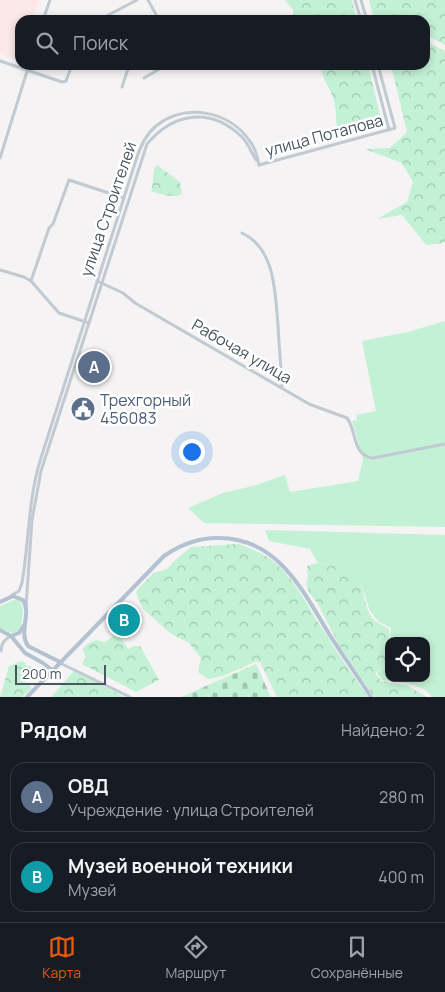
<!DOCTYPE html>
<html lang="ru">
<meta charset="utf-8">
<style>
:root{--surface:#171b24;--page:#242831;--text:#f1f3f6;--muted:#9ea1a6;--line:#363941;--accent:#ea580c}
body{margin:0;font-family:Manrope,sans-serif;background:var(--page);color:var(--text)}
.controls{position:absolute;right:15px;bottom:15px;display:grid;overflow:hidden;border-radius:10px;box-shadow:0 2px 8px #0003}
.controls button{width:45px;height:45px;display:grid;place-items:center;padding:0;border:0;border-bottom:1px solid var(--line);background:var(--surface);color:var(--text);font:25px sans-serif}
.scale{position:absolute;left:15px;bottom:12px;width:91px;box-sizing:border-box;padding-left:5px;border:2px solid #4a5661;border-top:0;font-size:14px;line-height:18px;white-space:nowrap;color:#4a5661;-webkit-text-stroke:4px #fff;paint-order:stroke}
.you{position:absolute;left:191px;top:451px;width:18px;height:18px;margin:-12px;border:4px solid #fff;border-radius:50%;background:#1a73e8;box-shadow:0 0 0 8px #1a73e833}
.badge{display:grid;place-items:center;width:32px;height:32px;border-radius:50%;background:var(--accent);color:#fff;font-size:16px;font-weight:700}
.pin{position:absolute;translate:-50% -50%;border:2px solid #fff;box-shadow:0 1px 5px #0006}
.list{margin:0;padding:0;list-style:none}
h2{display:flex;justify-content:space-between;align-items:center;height:65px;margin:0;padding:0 20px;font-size:21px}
h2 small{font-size:16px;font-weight:400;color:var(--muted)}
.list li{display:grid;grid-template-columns:32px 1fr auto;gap:15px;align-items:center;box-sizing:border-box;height:70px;margin:0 10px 10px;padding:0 10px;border:1px solid var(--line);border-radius:15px}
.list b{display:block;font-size:19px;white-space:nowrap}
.list p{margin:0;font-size:16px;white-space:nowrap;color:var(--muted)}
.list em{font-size:16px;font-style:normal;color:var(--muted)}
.icon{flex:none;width:28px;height:28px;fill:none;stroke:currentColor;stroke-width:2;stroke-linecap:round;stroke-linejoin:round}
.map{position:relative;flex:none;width:445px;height:697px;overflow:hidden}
.search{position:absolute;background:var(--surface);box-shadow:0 2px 8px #0003;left:15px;right:15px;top:15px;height:55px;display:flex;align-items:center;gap:12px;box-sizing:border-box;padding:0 18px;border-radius:15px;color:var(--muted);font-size:19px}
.sheet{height:225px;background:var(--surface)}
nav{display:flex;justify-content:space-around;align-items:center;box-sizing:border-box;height:70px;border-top:1px solid var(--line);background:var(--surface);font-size:14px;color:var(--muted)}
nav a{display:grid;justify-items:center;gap:2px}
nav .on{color:var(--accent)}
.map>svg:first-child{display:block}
</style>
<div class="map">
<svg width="445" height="697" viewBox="0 0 445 697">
<defs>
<pattern id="forest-crowns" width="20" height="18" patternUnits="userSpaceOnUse" patternTransform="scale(1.25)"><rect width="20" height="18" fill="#c3f1d5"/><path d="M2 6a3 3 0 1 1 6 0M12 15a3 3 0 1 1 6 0" fill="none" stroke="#a0c6b0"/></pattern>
<pattern id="cemetery-stones" width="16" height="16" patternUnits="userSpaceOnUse" patternTransform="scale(1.25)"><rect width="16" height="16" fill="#c3f1d5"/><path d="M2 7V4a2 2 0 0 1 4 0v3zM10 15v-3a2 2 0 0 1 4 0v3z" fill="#a0c6b0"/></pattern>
</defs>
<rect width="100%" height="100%" fill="#f5f3f3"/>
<path fill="#fce8e6" d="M0,0H39L32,20H20V61L0,54Z"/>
<g fill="#c3f1d5">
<path d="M445,321V527L204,523L188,508L223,493L253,486L285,475L290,492L358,481L363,459L352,421L357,420L356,415L376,411L362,341L408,332Z"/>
<path d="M265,530L445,535V697H432C422,682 398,683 382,680L377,673L387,665V648L389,642V678H426V641H389L391,628L378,621L370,611L361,585L334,566L318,563L310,549L269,541Z"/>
<path d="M16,599L21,602C24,610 23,624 18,631L13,633L0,628V606Z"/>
</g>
<g fill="url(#forest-crowns)">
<path d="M285,0H352L357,20H293V10Z"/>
<path d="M369,0H445V45L425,34V20H400L395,17L374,20Z"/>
<path d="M425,41L445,51V243L426,245L402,215L377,219L407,202L413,182L402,163L365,149L390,148L407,132L391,65H425Z"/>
<path d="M321,65H368L380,115L337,134C336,121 337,107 332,95C328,84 321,77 321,65Z"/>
<path d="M157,165L180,182L182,194C172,199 161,194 150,191L152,189L154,169Z"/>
<path d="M239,544C251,549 263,553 273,561C295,579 308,607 323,630C337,653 353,675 368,697H277L260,662H255L223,676L208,679L198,672L201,658L189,643L170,633L143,609L136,593L137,590L153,573L167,569L172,563L191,547Z"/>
<path d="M318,563C329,565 342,566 352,573C367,584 361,608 375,621C379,624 385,626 389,629V637L386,648L387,665L375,673L381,681L406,685L427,697H374L339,645L318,604L309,592L306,584L308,579L307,566Z"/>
<path d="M118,633L128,649L134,646H140L159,680L136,692L82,664L86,657L82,649L89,643L96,640L105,642Z"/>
<path d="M21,661L26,663V666H31L32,669L23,685H29L32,688L22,697H0L9,666Z"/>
<path d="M74,671L125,697H51Z"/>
</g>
<path fill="url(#cemetery-stones)" d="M256,664L271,697H181Z"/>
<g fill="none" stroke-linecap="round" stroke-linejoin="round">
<g stroke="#c1cad2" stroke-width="3">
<path d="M148,0L159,20"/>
<path d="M355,0L361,20"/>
<path d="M361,0L367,20"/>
<path d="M43,20L50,0"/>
<path d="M99,20L137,0"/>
<path d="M0,61L62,82L66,81L72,65"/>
<path d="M372,65L389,130"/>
<path d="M144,78L166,65"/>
<path d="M122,87L128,69L135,65"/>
<path d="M0,158L29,65"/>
<path d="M259,165L395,128L378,65"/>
<path d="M242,233C276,249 275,294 278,325C279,346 281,366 282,386"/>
<path d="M0,270L24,277L31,281L59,313L89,323"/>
<path d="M31,281L49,228L53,224L69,180L124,198"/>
<path d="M97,281L123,293L135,303L309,404L347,418C357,431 352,456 373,458L445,444"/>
<path d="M12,595L19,591L22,583C29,542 28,501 40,461L136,160C140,147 145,135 156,126C184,103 228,110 249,140C255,147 257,156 259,165"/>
<path d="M26,606L32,520L41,471L147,144C174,112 211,107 242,137C248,143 251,152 256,160"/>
<path d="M0,650L1,651C1,643 5,639 11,636"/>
<path d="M60,663L130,697"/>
</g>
<g stroke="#b3c2d1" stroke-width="4">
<path d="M0,602L13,596L23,600C32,613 18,632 28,646L60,662"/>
<path d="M0,630L11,636L25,653L43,663L52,670"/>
<path d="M11,636L19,633L24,625"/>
<path d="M27,697L164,556C180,545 197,538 217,538C279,537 303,592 331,637C344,657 358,677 371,697"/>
</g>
</g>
<defs>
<symbol id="civic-disc" viewBox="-11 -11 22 22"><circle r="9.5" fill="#5c6f8a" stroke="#fff"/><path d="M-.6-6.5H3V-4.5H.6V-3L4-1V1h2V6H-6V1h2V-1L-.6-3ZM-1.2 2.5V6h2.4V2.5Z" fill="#fff"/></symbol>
</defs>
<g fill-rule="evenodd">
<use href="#civic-disc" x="69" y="395" width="28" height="28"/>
</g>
<g text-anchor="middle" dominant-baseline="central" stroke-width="5" stroke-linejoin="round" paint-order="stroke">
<g font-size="16" fill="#4a5661" stroke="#fff">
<text transform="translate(324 135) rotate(-15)">улица Потапова</text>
<text transform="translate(108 209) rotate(-71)">улица Строителей</text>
<text transform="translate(242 351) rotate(30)">Рабочая улица</text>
</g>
<g font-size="16" fill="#4e5e75" stroke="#fff" text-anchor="start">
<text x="100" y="400">Трехгорный<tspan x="100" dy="18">456083</tspan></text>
</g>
</g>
</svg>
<div class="controls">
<button><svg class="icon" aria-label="locate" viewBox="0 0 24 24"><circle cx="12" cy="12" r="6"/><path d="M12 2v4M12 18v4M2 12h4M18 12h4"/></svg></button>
</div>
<div class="scale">200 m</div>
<div class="you"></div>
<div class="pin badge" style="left:94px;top:367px;background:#5c6f8a">A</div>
<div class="pin badge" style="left:124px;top:620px;background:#0f9aa8">B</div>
<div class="search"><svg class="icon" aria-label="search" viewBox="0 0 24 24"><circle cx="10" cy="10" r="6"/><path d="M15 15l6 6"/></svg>Поиск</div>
</div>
<section class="sheet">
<h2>Рядом<small>Найдено: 2</small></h2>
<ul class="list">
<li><span class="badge" style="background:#5c6f8a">A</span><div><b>ОВД</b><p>Учреждение · улица Строителей</p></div><em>280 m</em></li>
<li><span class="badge" style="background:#0f9aa8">B</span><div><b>Музей военной техники</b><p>Музей</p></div><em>400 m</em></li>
</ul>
</section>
<nav>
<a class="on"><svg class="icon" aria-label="map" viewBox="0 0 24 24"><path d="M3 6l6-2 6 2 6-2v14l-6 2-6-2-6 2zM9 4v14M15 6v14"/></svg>Карта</a>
<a><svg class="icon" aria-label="directions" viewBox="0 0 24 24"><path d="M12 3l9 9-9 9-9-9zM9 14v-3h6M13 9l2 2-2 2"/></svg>Маршрут</a>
<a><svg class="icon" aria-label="saved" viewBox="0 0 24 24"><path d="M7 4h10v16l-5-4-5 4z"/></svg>Сохранённые</a>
</nav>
